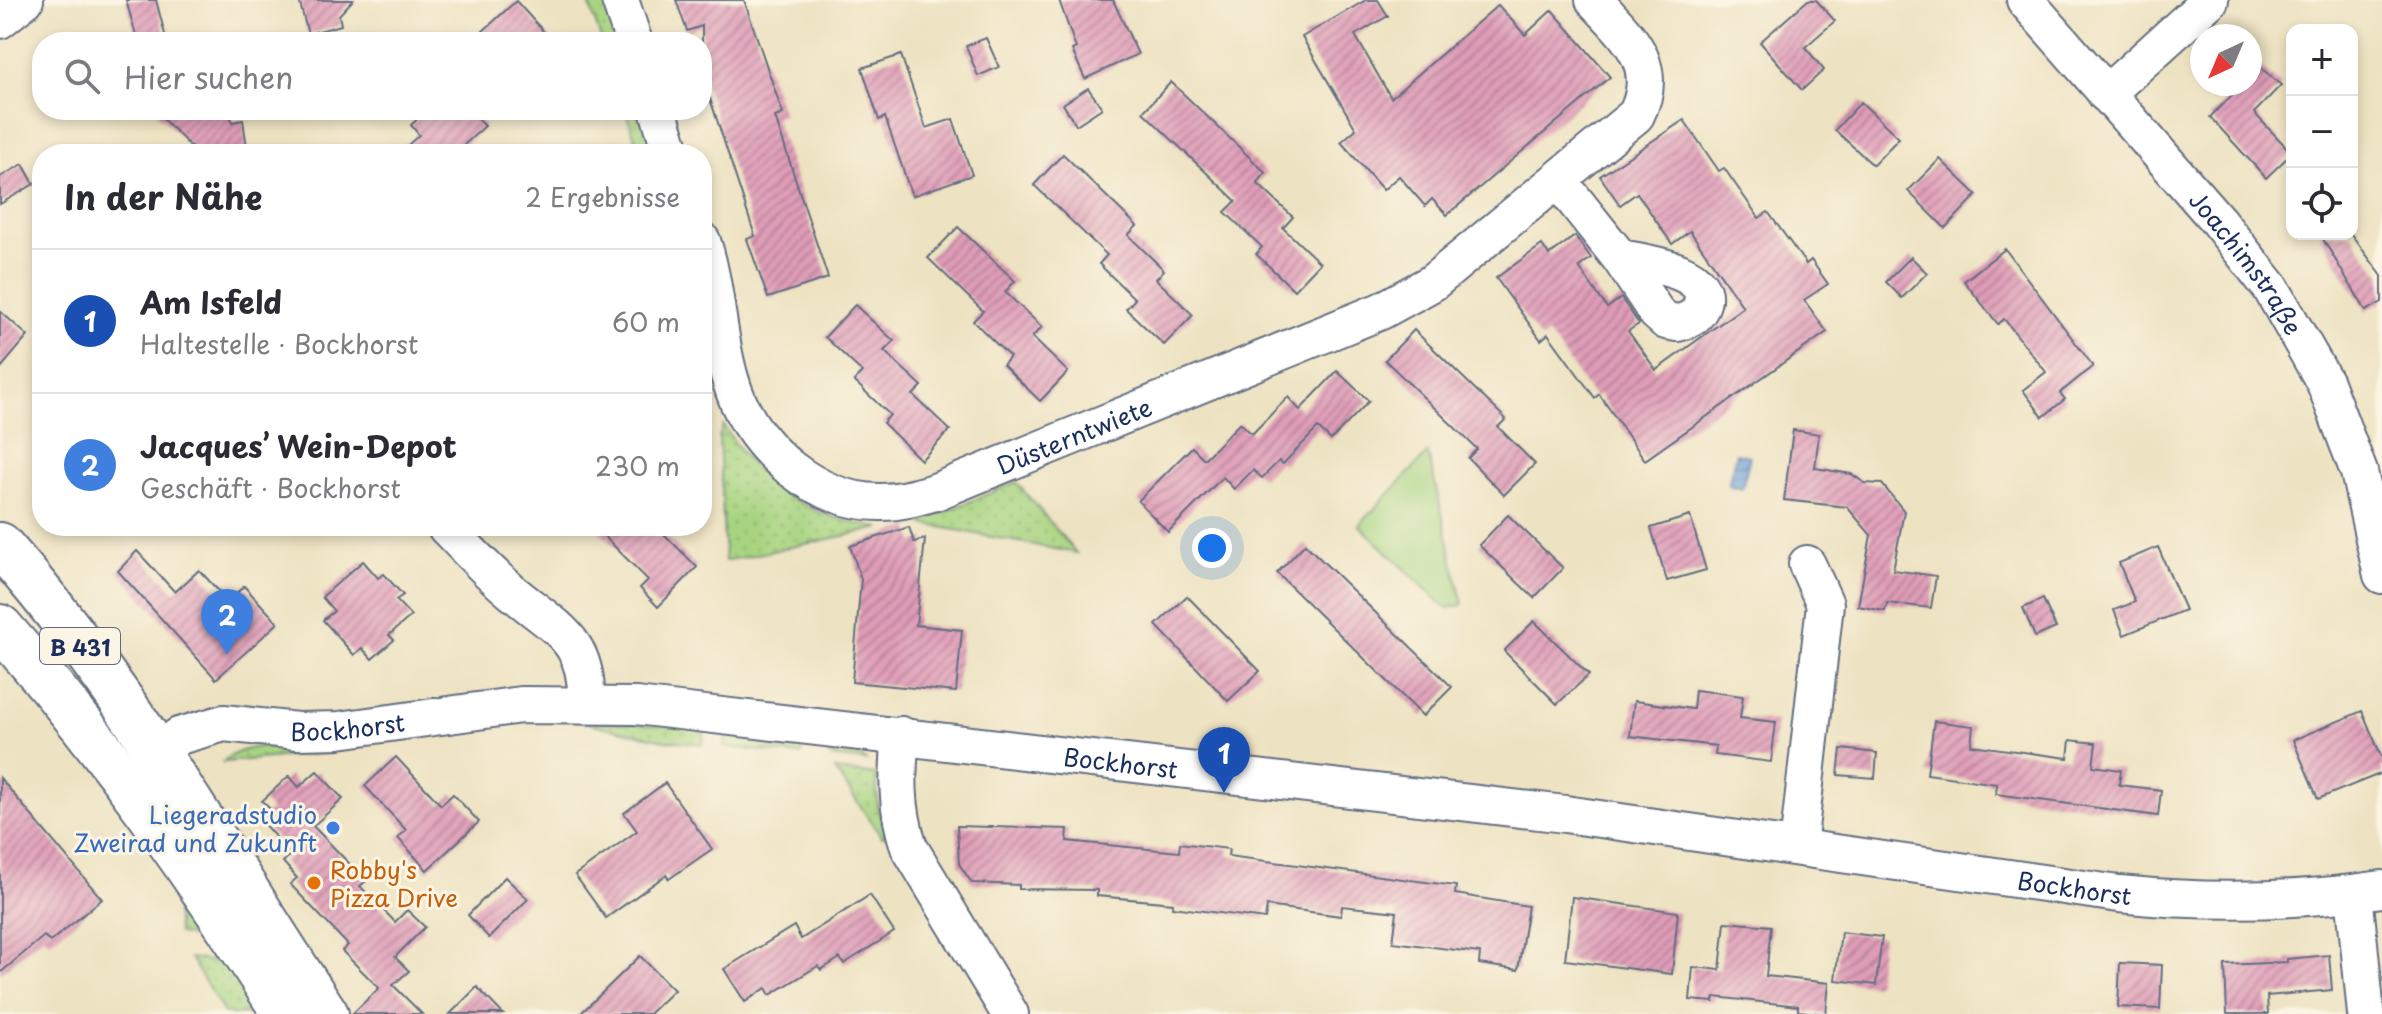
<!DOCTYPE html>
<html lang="de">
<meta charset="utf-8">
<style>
:root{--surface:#fff;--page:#f7f7f7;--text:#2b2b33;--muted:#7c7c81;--line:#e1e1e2;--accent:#b5179e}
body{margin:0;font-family:"Playpen Sans",sans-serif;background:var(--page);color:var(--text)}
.controls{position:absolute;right:24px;top:24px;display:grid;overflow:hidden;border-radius:16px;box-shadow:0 4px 12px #0003}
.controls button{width:72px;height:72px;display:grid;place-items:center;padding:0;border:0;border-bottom:2px solid var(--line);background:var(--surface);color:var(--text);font:40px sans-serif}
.compass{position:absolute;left:2190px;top:24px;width:72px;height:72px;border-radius:50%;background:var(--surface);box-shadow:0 4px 12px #0003;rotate:224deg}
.you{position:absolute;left:1212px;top:548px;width:28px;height:28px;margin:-20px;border:6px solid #fff;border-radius:50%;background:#1a73e8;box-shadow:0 0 0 12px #1a73e833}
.badge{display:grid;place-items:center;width:52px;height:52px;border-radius:50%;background:var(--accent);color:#fff;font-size:26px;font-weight:700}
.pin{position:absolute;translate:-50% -66px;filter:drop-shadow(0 2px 4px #0008)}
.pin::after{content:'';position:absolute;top:42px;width:28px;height:24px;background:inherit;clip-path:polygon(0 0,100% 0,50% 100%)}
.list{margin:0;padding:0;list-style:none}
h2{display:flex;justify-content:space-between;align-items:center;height:104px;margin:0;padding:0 32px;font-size:34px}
h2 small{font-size:26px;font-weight:400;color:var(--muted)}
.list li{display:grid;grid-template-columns:52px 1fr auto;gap:24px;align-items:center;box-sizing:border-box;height:144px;padding:0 32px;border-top:2px solid var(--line)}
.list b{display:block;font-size:30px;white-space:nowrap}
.list p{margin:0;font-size:26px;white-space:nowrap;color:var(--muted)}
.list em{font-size:26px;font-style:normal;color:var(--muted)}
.icon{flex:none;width:44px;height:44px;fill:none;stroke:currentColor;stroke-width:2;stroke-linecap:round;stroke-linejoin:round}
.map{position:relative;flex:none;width:2382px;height:1014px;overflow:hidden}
.search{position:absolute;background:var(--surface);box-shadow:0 4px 12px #0003;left:32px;top:32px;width:680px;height:88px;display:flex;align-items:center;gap:20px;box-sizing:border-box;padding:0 28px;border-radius:32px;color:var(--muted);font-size:30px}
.panel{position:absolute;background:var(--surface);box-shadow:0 4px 12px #0003;left:32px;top:144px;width:680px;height:392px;border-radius:32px}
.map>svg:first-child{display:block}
</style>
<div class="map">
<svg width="2382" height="1014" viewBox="0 0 2382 1014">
<defs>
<pattern id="grass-dots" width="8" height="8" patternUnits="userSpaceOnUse" patternTransform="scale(2)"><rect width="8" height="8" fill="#a8d481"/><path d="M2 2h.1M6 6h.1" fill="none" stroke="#90b672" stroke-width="1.8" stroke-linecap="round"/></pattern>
<pattern id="water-rules" width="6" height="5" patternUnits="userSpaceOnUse" patternTransform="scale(2)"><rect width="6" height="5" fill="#6da0d8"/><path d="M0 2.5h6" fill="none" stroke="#5983b2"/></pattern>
<pattern id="building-hatch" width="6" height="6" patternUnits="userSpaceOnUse" patternTransform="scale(2)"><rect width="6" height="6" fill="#df9cb7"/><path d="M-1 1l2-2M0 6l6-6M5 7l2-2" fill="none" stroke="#b48098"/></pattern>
</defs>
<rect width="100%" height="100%" fill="#fcf5e5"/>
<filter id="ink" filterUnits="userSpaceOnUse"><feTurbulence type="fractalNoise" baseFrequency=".0125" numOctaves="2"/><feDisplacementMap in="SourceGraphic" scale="16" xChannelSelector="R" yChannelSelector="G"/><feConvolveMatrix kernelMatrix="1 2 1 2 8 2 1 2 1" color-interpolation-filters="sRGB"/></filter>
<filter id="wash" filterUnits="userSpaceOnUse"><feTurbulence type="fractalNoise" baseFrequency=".006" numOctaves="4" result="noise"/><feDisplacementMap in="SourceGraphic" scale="32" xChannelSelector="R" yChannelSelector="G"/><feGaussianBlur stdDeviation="1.8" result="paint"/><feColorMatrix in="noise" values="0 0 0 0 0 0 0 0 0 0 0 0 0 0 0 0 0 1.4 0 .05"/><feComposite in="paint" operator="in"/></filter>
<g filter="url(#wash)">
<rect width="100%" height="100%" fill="#ede2c1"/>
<g fill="url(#grass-dots)" stroke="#628270" stroke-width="2">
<path d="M588,0H605L620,42H602Z"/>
<path d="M625,110H643L658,154H641Z"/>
<path d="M723,425C764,491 805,516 881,528L725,561L719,438Z"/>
<path d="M1016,482L1076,553L919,523Z"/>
<path d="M573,720L700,728L704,733L703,744L664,740Z"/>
<path d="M732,731L803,740L801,755L724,747L726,737Z"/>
<path d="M823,742L852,749L866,761L831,757L823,747Z"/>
<path d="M324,743L330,753L223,762C244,741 295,745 324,743Z"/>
<path d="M835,770L876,775L878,808L886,836L882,837Z"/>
<path d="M180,884L212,941L178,934L174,888Z"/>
<path d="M190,958L229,964L267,1014H225Z"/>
</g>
<path fill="#a8d481" stroke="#628270" stroke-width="2" d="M1428,453L1463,605L1446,608L1359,525Z"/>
<path fill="url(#water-rules)" stroke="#44689b" stroke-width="2" d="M1736,453L1750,456L1742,489L1728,485Z"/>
<g id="blocks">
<g fill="url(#building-hatch)">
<path d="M126,0H156L167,42H138Z"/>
<path d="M299,0H353L339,15L341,25L308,34Z"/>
<path d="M676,0H744L783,114L775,117L828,278L768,298L747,239L755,236L702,74V26L687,31Z"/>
<path d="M1059,0H1113L1138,54L1085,79L1072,50L1076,48Z"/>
<path d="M1366,0H1378L1388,16L1355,35L1391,98L1498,5L1525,35L1552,10L1610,77L1447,215L1432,199L1425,206L1399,176L1383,190L1341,142L1356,129L1302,37Z"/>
<path d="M1808,0H1816L1835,21L1805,47L1824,70L1802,90L1760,42Z"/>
<path d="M516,1L553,42H471Z"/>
<path d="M986,38L999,67L978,76L966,46Z"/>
<path d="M901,55L926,128L953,119L972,175L912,196L885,117L879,120L862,68Z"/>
<path d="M2260,67L2281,85L2254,113L2292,153L2266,178L2210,117L2243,84H2250V77Z"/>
<path d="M1171,82L1266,173L1257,183L1293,217L1283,228L1320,263L1294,290L1256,254L1262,247L1225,212L1236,201L1143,112Z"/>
<path d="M1088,88L1102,108L1076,125L1063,104Z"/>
<path d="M1861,102L1899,138L1873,165L1835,130Z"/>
<path d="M154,110H230L232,122L243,120L248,154H198Z"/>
<path d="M427,110H470L485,126L454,154H398L419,135L411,125Z"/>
<path d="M1684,120L1719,171L1724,168L1759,218L1768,212L1806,264L1811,260L1828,284L1804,300L1827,332L1645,460L1599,394L1595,398L1548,334L1541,340L1496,278L1542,245L1549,255L1575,236L1591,258L1579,267L1607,308L1621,298L1639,324L1628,331L1656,370L1743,307L1690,231L1672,244L1637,193L1620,205L1600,176Z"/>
<path d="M1063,154L1137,226L1128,235L1164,270L1156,279L1193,315L1164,345L1126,309L1135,299L1099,264L1107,255L1034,185Z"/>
<path d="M1940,159L1977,195L1945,228L1908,191Z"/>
<path d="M23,164L34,184L0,204V177Z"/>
<path d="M958,227L1015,281L1005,292L1042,327L1032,337L1068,372L1040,401L1003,365L1010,357L973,321L983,311L928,258Z"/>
<path d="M2320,234H2351L2382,276V302L2366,311Z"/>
<path d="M2005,249L2093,366L2060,393L2065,399L2043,417L2023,390L2046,372L2004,319L1998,324L1964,281Z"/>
<path d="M1911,257L1927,273L1902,298L1886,282Z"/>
<path d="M855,305L894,341L884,351L922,386L913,395L950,430L921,460L883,423L890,415L854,381L862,372L825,337Z"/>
<path d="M0,311L28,336L0,369Z"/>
<path d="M1414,330L1506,419L1498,427L1535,464L1504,495L1468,458L1477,449L1385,360Z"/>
<path d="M1337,371L1369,401L1331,440L1318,428L1283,464L1279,461L1262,478L1253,470L1234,489L1223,477L1168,532L1138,501L1192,447L1204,459L1240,423L1252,434L1288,397L1300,410Z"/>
<path d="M1793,430L1819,434L1815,468L1851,474L1865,483L1882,484L1904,511L1893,570L1936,576L1931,608L1887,603L1885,611L1858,606L1871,535L1847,507L1784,500Z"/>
<path d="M1508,515L1563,568L1534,598L1479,545Z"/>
<path d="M1690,516L1706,570L1667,581L1651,528Z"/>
<path d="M594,526H656L697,567L658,607L640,588L648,580Z"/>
<path d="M909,527L914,542L925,539L916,625L962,630L956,692L852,682L861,579L850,546Z"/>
<path d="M1305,544L1452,687L1423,716L1277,573Z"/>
<path d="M2158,547L2185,610L2124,635L2114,610L2135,602L2119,563Z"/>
<path d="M137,551L175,592L199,570L228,601L244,586L278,623L216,679L118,571Z"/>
<path d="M363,561L378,578L384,574L403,595L396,600L411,616L389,635L394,640L372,659L362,648L354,655L323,620L334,611L322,597Z"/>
<path d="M1187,596L1260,671L1228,701L1156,625Z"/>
<path d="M2043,599L2056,628L2035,637L2023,608Z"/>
<path d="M1534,621L1589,675L1557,704L1504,651Z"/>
<path d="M1695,690L1743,696L1740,718L1776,722L1771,762L1715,755L1716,746L1630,736L1634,701L1693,709Z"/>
<path d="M2362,711L2382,758V773L2318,799L2293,740Z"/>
<path d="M1934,721L1973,726L1971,745L2068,758L2070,740L2096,743L2093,766L2121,770L2119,785L2161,790L2158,816L1996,794L1997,784L1927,774Z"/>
<path d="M1841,749L1877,753L1875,778L1838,775Z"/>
<path d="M396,757L441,805L453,794L479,822L427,870L398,838L406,830L365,786Z"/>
<path d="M317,771L343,799L313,826L366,881L360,886L395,922L407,910L425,927L395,957L409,971L393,985L422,1014H352L379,988L342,951L348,945L290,884L297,878L283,862L291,854L260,820L271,810L262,801L289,776L299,787Z"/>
<path d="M0,778L102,899L50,942L44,936L0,973Z"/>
<path d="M665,783L712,849L669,879L666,875L606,918L575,875L637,831L624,813Z"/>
<path d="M957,826L1068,829L1067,841L1179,852L1180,843L1229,849L1228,856L1456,886L1455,894L1528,906L1518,970L1479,964L1480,953L1393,942L1397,912L1342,906L1341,916L1267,906L1265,919L1172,907L1173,903L1097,896V890L1019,889V885L972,883L959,864Z"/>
<path d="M505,877L528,899L489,938L468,915Z"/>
<path d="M870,895L894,932L844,964L840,958L821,970L818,966L770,995L766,988L745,1002L724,969L794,926L801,939Z"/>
<path d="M1572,897L1678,912L1672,974L1565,960Z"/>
<path d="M1725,922L1771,926L1766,976L1829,983L1826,1014L1798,1011V1006L1715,997L1714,1002L1690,1000L1693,967L1720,970Z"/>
<path d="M1841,932L1882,937L1876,985L1835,980Z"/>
<path d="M2329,955L2332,990L2267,996L2268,1014H2227L2225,965L2287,962V959Z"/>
<path d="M640,956L674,990L649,1014H580Z"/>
<path d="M2120,963L2162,965L2160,1009L2118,1007Z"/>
<path d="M477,987L503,1014H450Z"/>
</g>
</g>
</g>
<g filter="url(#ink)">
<use href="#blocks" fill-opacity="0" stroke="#646e81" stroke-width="2"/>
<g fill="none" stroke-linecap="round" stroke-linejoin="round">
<defs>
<g id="minor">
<path d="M620,0L634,42"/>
<path id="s1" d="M2025,0L2218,221L2271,288L2325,383L2359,472L2382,575"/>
<path d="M0,20L25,0"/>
<path d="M2106,94L2210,0"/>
<path d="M658,110L672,154"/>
<path d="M1559,181L1620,258L1656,312L1666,321L1677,323C1688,321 1697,317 1701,306C1716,270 1641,262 1620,258"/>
<path id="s2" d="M702,241C718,289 717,343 734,391C754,450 818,503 881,502C900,502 918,497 935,492L1381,311L1432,283L1636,115C1662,64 1627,36 1594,0"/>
<path d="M445,526C467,549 488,572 512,592C555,628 589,639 586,704"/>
<path d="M901,735C897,776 896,808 909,847L1010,1014"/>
<path id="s3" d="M136,767L179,736L224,723L297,731L339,730L521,705L636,706L1565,814L2119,894C2207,903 2294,902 2382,889"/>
<path d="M1798,847L1825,604L1807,564"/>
<path d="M2354,893L2366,1014"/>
</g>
<g id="major">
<path d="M0,545C126,687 222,856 326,1014"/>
<path d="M0,627C106,746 199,879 285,1014"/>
</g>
</defs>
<use href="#minor" stroke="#646e81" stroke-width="40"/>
<use href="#major" stroke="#646e81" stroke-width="48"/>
<use href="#minor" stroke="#fff" stroke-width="36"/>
<use href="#major" stroke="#fff" stroke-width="44"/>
</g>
</g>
<circle fill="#3f7fe0" stroke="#fcf5e5" stroke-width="3" cx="333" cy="828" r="8"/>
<circle fill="#e8710a" stroke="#fcf5e5" stroke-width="3" cx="314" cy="883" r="8"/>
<g text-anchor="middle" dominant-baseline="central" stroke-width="6" stroke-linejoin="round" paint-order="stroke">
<rect fill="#fcf5e5" stroke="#5e6a86" stroke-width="2" x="40" y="628" width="80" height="36" rx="6"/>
<g font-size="22" font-weight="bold" fill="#1b2f5e">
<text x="80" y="646">B 431</text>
</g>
<g font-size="24" fill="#1b2f5e" stroke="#fcf5e5">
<text stroke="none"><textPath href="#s1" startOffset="344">Joachimstraße</textPath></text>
<text stroke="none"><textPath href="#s2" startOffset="554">Düsterntwiete</textPath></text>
<text stroke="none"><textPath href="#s3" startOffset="224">Bockhorst</textPath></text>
<text stroke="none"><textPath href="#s3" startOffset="1002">Bockhorst</textPath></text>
<text stroke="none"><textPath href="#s3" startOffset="1964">Bockhorst</textPath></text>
</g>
<g font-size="24" fill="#366cbe" stroke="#fcf5e5" text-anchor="end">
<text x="317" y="814">Liegeradstudio<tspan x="317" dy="28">Zweirad und Zukunft</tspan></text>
</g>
<g font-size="24" fill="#c56008" stroke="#fcf5e5" text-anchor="start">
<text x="330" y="869">Robby's<tspan x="330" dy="28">Pizza Drive</tspan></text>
</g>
</g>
</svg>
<div class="controls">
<button>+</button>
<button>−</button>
<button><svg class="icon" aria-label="locate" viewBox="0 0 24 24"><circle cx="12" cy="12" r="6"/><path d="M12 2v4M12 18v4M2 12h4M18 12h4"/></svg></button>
</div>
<svg class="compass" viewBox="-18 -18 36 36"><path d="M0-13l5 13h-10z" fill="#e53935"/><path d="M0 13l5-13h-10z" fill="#7c7c81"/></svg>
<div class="you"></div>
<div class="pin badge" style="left:1224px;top:793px;background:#1a4fb4">1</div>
<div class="pin badge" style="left:227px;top:655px;background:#3f7fe0">2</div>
<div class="search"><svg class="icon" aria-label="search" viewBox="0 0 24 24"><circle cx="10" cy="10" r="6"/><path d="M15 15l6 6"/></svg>Hier suchen</div>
<section class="panel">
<h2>In der Nähe<small>2 Ergebnisse</small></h2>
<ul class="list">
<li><span class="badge" style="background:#1a4fb4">1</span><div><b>Am Isfeld</b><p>Haltestelle · Bockhorst</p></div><em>60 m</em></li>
<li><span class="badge" style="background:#3f7fe0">2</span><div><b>Jacques’ Wein-Depot</b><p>Geschäft · Bockhorst</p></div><em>230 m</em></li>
</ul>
</section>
</div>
